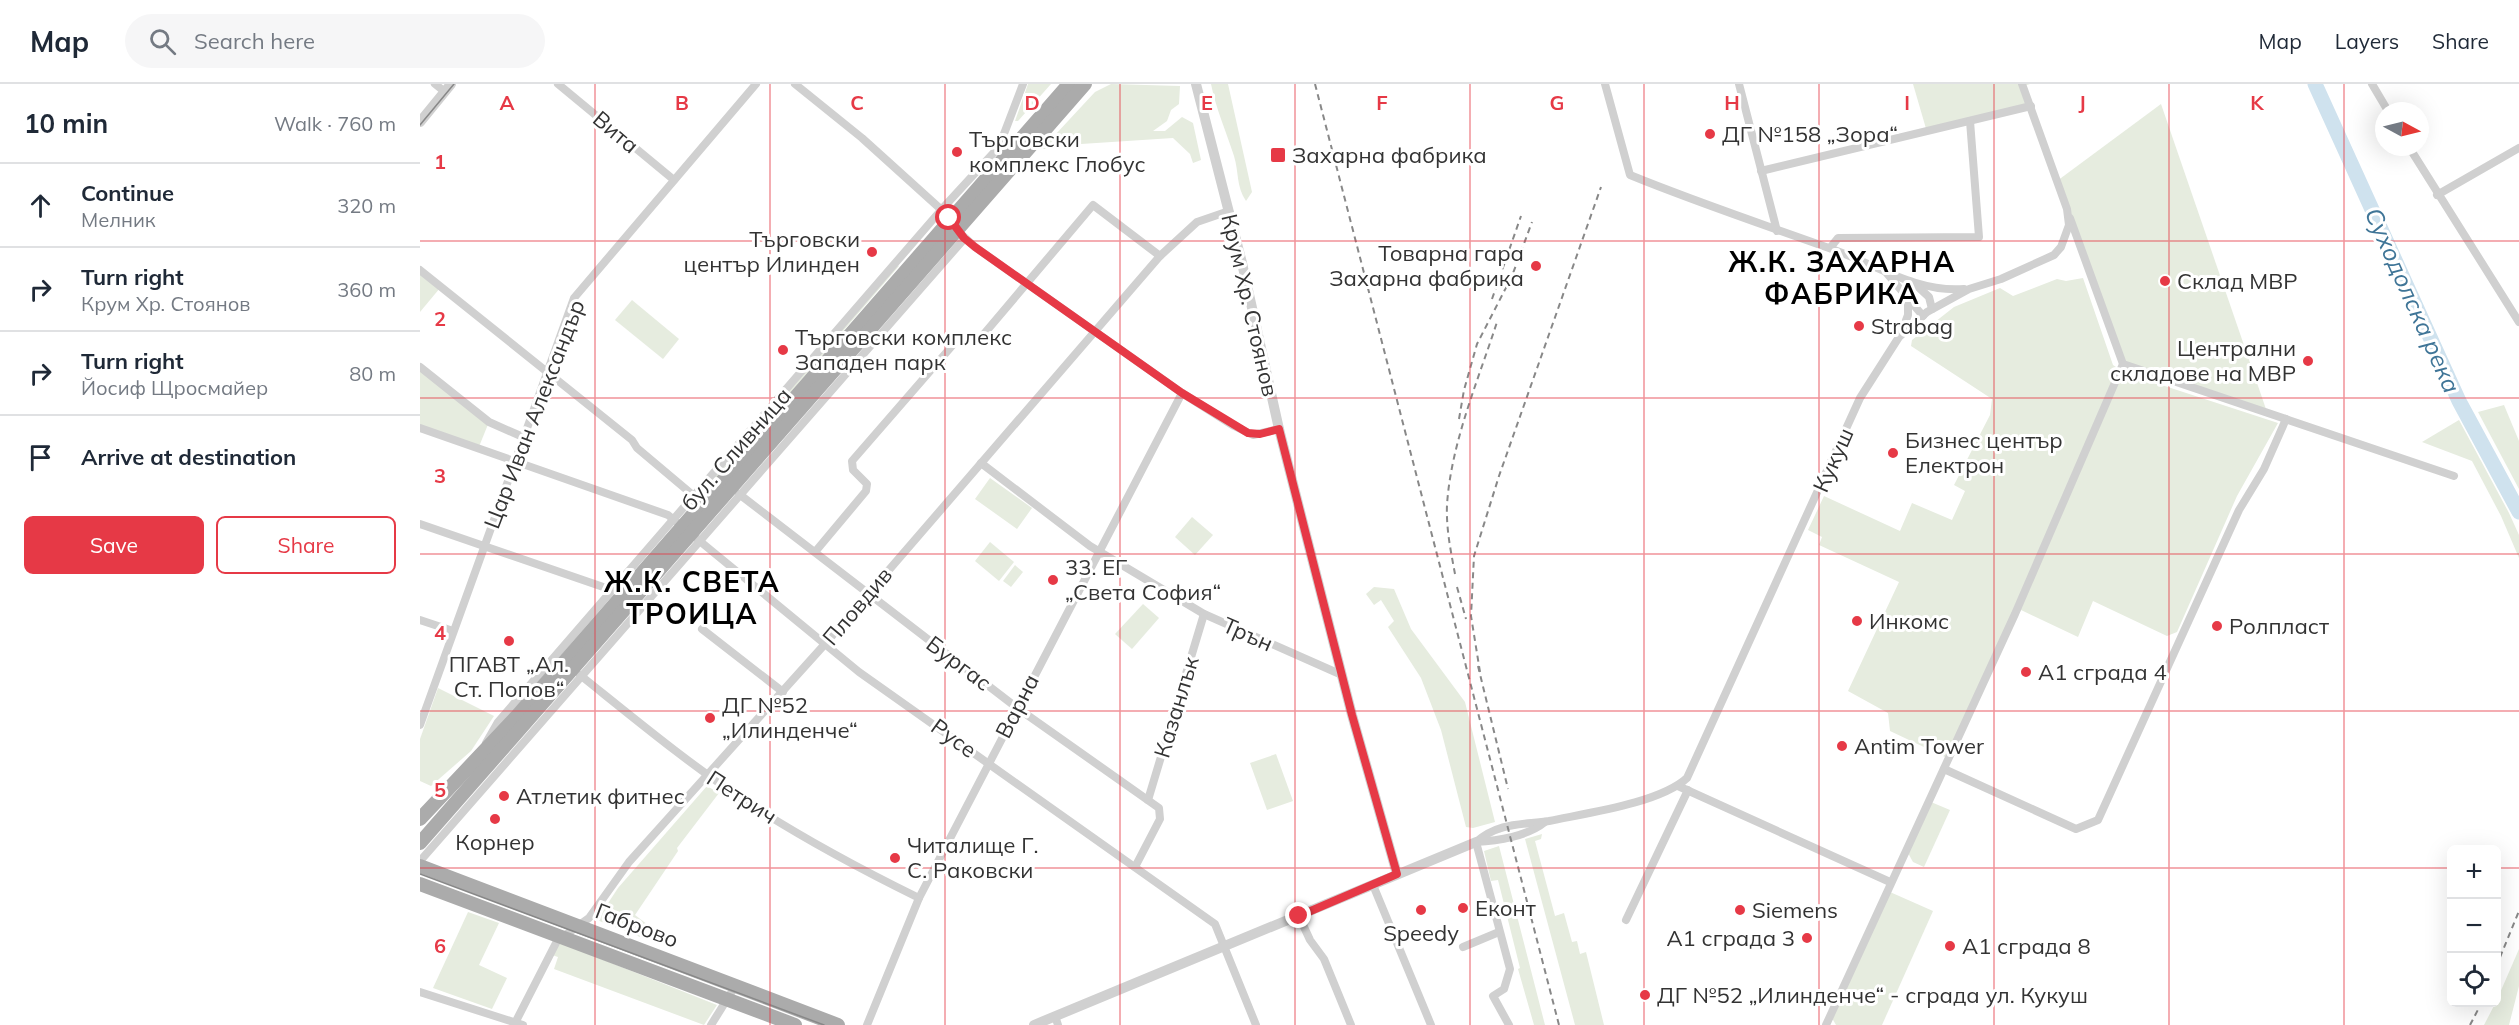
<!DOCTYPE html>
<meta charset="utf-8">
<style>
:root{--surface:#fff;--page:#f6f6f7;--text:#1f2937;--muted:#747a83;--line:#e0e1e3;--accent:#e63946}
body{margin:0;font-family:Mulish,sans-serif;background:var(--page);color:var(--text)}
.controls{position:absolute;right:18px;bottom:18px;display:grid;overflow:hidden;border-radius:9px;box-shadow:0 6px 24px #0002}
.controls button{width:54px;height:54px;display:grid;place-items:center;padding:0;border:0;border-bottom:2px solid var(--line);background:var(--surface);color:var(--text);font:30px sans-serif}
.compass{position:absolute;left:1955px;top:18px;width:54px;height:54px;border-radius:50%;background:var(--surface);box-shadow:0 6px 24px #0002;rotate:97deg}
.stop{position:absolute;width:18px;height:18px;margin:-14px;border:4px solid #e63946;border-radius:50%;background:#fff}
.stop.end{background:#e63946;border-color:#fff;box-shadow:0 2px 6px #0008}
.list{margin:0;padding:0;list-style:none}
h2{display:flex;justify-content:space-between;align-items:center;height:78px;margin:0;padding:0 24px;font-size:26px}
h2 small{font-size:20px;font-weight:400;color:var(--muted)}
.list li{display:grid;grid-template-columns:39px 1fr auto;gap:18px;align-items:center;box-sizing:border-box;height:84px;padding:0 24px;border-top:2px solid var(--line)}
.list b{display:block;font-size:22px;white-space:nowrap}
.list p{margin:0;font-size:20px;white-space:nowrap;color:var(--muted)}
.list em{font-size:20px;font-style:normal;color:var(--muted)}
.actions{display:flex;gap:12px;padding:18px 24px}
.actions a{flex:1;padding:14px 0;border:2px solid var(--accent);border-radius:9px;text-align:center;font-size:21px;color:var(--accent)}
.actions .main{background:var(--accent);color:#fff}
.icon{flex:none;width:33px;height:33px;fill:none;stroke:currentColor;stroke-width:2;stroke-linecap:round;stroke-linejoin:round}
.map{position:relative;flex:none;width:2099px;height:941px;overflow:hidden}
header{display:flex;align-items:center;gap:36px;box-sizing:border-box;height:84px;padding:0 30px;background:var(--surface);border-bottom:2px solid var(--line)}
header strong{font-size:28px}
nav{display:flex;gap:33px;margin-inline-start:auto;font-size:21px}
.search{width:420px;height:54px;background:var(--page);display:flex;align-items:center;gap:15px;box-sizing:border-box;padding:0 21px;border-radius:33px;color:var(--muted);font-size:22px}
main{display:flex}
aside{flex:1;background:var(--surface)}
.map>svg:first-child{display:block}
</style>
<header>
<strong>Map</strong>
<div class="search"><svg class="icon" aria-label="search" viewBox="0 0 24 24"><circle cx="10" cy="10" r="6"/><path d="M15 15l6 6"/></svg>Search here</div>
<nav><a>Map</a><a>Layers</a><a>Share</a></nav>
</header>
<main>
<aside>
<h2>10 min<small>Walk · 760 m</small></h2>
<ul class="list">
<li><svg class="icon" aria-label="ahead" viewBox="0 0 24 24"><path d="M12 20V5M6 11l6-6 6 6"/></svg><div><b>Continue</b><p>Мелник</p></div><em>320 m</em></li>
<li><svg class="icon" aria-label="right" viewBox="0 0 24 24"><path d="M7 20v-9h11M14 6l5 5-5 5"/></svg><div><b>Turn right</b><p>Крум Хр. Стоянов</p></div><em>360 m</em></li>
<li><svg class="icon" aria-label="right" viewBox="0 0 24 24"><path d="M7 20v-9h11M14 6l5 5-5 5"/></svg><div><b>Turn right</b><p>Йосиф Щросмайер</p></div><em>80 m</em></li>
<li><svg class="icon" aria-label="arrive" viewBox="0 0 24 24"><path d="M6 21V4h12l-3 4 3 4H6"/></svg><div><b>Arrive at destination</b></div></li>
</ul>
<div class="actions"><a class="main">Save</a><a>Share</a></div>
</aside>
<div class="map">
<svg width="2099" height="941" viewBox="0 0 2099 941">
<rect width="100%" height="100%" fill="#fff"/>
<g fill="#e6ecdf">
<path d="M608,0H631L598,37H595Z"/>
<path d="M691,0L760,2L759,20L751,26L747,37L733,47H745L762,33L773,39L781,76L773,79L770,70L753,54L661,60L656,64L645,55L633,65H622L675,8Z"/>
<path d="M791,0H808L832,108L826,117C816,102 819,88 814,72C806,47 796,25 791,0Z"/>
<path d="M1493,0H1610L1604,2L1611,22L1507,48Z"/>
<path d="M1741,20L1847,328L1707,283L1637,97Z"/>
<path d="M476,180L479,182L271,424L263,427Z"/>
<path d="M0,188L20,204L0,228Z"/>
<path d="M1663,194L1693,281L1705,289L1858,339L1817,412L1757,548L1747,552L1673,517L1658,553L1601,526L1525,673L1470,647L1468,629L1428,607L1479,498L1399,461L1402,453L1388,446L1404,412L1480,447L1492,419L1532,436L1545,407L1534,401L1570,331L1572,315L1491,262L1492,256L1534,223L1580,204L1593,212L1637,195L1646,197Z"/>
<path d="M212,216L259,255L243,275L195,236Z"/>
<path d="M0,283L69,338L58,365L0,344Z"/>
<path d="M2084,321L2099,357V405L2058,328Z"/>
<path d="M2039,336L2089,429L2099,451V474L2081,432L2052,377L2002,358Z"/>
<path d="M570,394L612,424L597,445L555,415Z"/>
<path d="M772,433L793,451L775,471L755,453Z"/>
<path d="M570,458L594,478L579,497L555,477Z"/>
<path d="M595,481L603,488L591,503L583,497Z"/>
<path d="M954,503L974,505L991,545L1045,618L1075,738L1053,744L1046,743L1021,646L1001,594L968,543L974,537L961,516L954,521L946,510Z"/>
<path d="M723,520L739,534L712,565L695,550Z"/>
<path d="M18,604L74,632L51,667L11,702L0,697V655Z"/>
<path d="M856,670L873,717L847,726L830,679Z"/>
<path d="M287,702L299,709L257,764L258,767L215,831L228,841L220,853L177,836L198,804Z"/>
<path d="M1511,718L1530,726L1504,783L1493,778L1488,769Z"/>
<path d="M1122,750L1121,755L1115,757L1135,832L1144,829L1152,858L1157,857L1160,870L1166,868L1184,941H1155L1105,755Z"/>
<path d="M1079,762L1125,941H1114L1098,885L1100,884L1078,796L1071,797L1064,767Z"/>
<path d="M1470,808L1513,827L1462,941H1416L1412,934Z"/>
<path d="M48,828L79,839L59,881L87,894L72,925L13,904Z"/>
<path d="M138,859H141L297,921L284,941L134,885L138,873L132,871Z"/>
<path d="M2099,865V902L2089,941H2064L2076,918Z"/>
</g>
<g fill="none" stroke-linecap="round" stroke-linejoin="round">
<path stroke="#cfe2ee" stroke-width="15" d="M1895,0L2039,317L2099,428"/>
<g stroke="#d0d0d0" stroke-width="8">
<path d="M15,0L25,8"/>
<path d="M138,0L254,96"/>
<path d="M375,0L442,54L525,129"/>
<path d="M1185,0L1210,91C1276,118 1342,140 1409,164C1453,179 1496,209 1544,205"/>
<path d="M1319,0L1357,147"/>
<path d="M1952,0L1968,27"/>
<path d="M579,63L603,0"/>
<path d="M1989,63L2099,238"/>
<path d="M1341,87L1611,22"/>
<path d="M2017,111L2099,64"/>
<path d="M1650,134L1703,280L2034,392"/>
<path d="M542,151L555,163L762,309L814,342L833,351L859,345"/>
<path d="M1410,164L1418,154L1559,153L1550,37"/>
<path d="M0,186L212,356L217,364L274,412"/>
<path d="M1464,186L1503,232"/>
<path d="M1496,201L1509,213L1512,225"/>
<path d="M1482,247L1488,231V216"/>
<path d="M0,283L69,338L103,353"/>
<path d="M0,344L248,431L439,588L795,840L836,941"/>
<path d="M561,379L670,462L784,530L922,591"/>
<path d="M319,410L596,623L739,724L740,735L715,783"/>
<path d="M0,440L192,506"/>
<path d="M395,468L446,407L447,400L433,386L432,377L538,255L558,257L673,121L740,172"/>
<path d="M0,536L33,547"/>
<path d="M282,545L363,608"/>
<path d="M160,591C215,635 269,680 327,718C382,754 440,785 499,814"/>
<path d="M0,641L154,214L336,0"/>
<path d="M66,659L78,638L522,125L579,63L596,56"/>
<path d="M1524,685L1656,745L1678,736L1819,426L1844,385L1866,335"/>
<path d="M1258,702L1470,798"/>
<path d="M728,716L784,530"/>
<path d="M1056,758C1079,738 1102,741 1129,737C1167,729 1240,719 1267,694L1440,314L1479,253L1507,228L1549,205L1581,195L1634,171L1641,163L1649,141L1647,125L1602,0"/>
<path d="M1056,758L1090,885L1084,905L1073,912L1089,941"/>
<path d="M1056,758C1078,757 1108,752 1125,738"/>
<path d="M0,777L544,155"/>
<path d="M953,801L1011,941"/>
<path d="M879,832L890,856L904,875L931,941"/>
<path d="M1206,836L1268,706"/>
<path d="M1043,863L1079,848"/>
<path d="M0,908L103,941"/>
<path d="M635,932L638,941"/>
<path d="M94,941L137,857L169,834L209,778L405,560L740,172L777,138L809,127"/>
<path d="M291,941L316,901"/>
<path d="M447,941L499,814L762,309"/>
<path d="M1406,941L1595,530L1703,280"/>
</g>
<g stroke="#d0d0d0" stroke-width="10">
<path d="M776,0L822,179L859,345L932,631L977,790"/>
<path d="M0,38L31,0"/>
<path d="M614,941L1056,758"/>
</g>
<g stroke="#ababab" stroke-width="14">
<path d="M0,735L96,633L649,0"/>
<path d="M0,759L665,0"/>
<path d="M0,782L418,941"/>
<path d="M0,800L375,941"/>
</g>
<g stroke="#888" stroke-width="1.5">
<path d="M0,41L34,0"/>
<path d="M0,790L404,941"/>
</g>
<g stroke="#888" stroke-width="2" stroke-dasharray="6 4.5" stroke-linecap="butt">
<path d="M895,0L1139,941"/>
<path d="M1072,215L1101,132"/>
<path d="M1039,335L1044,306L1057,260L1092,192L1112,138"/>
<path d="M1035,490C1031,468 1026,445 1027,421C1031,359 1058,297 1077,238"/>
<path d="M1037,503L1046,535"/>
<path d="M1058,582L1088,705"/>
<path d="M1060,588L1051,532L1054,472L1079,392L1181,103"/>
<path d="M2076,883L2099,827"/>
<path d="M2050,941L2062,918"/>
</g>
</g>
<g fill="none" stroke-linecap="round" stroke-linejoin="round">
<path stroke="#e63946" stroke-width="8" d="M529,134L544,154L555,163L762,309L828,349L840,350L859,345L932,631L977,790L879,832"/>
</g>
<path fill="none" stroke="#e63946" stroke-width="1.5" stroke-opacity="0.55" d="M175,0V941M350,0V941M525,0V941M700,0V941M875,0V941M1050,0V941M1224,0V941M1399,0V941M1574,0V941M1749,0V941M1924,0V941M0,157H2099M0,314H2099M0,470H2099M0,627H2099M0,784H2032M2076,784H2099"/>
<g fill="#e63946" stroke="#fff" stroke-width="2">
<circle cx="1290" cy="50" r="6"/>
<circle cx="537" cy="68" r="6"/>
<rect x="850" y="63" width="16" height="16" rx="3"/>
<circle cx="452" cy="168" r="6"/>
<circle cx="1116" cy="182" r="6"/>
<circle cx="1745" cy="197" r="6"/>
<circle cx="1439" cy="242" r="6"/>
<circle cx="363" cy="266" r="6"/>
<circle cx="1888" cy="277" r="6"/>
<circle cx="1473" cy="369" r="6"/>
<circle cx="633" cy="496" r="6"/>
<circle cx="1437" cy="537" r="6"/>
<circle cx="1797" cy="542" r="6"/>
<circle cx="89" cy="557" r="6"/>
<circle cx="1606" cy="588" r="6"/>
<circle cx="290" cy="634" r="6"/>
<circle cx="1422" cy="662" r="6"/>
<circle cx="84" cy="712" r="6"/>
<circle cx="75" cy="735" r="6"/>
<circle cx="475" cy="774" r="6"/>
<circle cx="1043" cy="824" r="6"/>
<circle cx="1001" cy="826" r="6"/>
<circle cx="1320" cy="826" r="6"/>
<circle cx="1387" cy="854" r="6"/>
<circle cx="1530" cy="862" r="6"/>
<circle cx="1225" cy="911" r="6"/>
</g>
<g text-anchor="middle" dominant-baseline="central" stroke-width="6" stroke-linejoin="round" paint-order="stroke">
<g font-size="22" fill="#333" stroke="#fff">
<text transform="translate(196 48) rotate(40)">Вита</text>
<text transform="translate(830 221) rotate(77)">Крум Хр. Стоянов</text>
<text transform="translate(114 330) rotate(-69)">Цар Иван Александър</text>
<text transform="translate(316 365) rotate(-49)">бул. Сливница</text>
<text transform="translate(1413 376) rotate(-66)">Кукуш</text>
<text transform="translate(437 522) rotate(-50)">Пловдив</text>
<text transform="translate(828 550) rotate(24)">Трън</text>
<text transform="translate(539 579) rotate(37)">Бургас</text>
<text transform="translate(597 622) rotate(-63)">Варна</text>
<text transform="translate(756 623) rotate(-73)">Казанлък</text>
<text transform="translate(534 654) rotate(36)">Русе</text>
<text transform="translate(322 713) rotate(33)">Петрич</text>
<text transform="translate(217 841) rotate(21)">Габрово</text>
</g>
<g font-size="22" fill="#333" stroke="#fff" text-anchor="start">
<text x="1302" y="50">ДГ №158 „Зора“</text>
<text x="549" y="55">Търговски<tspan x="549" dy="25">комплекс Глобус</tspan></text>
<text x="872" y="71">Захарна фабрика</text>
<text x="440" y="155" text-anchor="end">Търговски<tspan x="440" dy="25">център Илинден</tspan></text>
<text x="1104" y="169" text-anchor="end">Товарна гара<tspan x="1104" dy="25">Захарна фабрика</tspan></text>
<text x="1757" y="197">Склад МВР</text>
<text x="1451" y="242">Strabag</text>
<text x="375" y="253">Търговски комплекс<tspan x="375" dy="25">Западен парк</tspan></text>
<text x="1876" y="264" text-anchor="end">Централни<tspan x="1876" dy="25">складове на МВР</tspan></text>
<text x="1485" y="356">Бизнес център<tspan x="1485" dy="25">Електрон</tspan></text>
<text x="645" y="483">33. ЕГ<tspan x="645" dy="25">„Света София“</tspan></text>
<text x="1449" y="537">Инкомс</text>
<text x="1809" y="542">Ролпласт</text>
<text x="89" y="580" text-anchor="middle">ПГАВТ „Ал.<tspan x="89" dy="25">Ст. Попов“</tspan></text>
<text x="1618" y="588">А1 сграда 4</text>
<text x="302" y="621">ДГ №52<tspan x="302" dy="25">„Илинденче“</tspan></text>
<text x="1434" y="662">Antim Tower</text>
<text x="96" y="712">Атлетик фитнес</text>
<text x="75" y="758" text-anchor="middle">Корнер</text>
<text x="487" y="761">Читалище Г.<tspan x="487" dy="25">С. Раковски</tspan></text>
<text x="1055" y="824">Еконт</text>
<text x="1332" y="826">Siemens</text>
<text x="1001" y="849" text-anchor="middle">Speedy</text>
<text x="1375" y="854" text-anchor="end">А1 сграда 3</text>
<text x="1542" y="862">А1 сграда 8</text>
<text x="1237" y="911">ДГ №52 „Илинденче“ - сграда ул. Кукуш</text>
</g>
<g font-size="24" font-style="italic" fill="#3f7597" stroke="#fff">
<text transform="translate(1993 216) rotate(66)">Суходолска река</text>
</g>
<g font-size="28" font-weight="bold" letter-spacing="1.5" fill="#000" stroke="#fff">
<text x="1422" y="177">Ж.К. ЗАХАРНА<tspan x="1422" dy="32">ФАБРИКА</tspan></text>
<text x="272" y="497">Ж.К. СВЕТА<tspan x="272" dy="32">ТРОИЦА</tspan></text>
</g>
</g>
<g font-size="20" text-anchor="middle" font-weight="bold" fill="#e63946" stroke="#fff" stroke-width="6" stroke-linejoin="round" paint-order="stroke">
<text x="87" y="26">A</text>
<text x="262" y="26">B</text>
<text x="437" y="26">C</text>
<text x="612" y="26">D</text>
<text x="787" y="26">E</text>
<text x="962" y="26">F</text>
<text x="1137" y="26">G</text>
<text x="1312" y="26">H</text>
<text x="1487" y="26">I</text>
<text x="1662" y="26">J</text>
<text x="1837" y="26">K</text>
<text x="20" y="85">1</text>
<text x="20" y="242">2</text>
<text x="20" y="399">3</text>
<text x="20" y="556">4</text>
<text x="20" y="713">5</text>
<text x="20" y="869">6</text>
</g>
</svg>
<div class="controls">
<button>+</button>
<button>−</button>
<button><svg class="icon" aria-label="locate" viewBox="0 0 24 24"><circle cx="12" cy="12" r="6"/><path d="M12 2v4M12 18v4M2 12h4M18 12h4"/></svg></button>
</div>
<svg class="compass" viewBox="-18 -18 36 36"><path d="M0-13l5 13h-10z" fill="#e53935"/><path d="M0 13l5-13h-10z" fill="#747a83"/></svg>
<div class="stop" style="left:529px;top:134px"></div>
<div class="stop end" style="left:879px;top:832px"></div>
</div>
</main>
